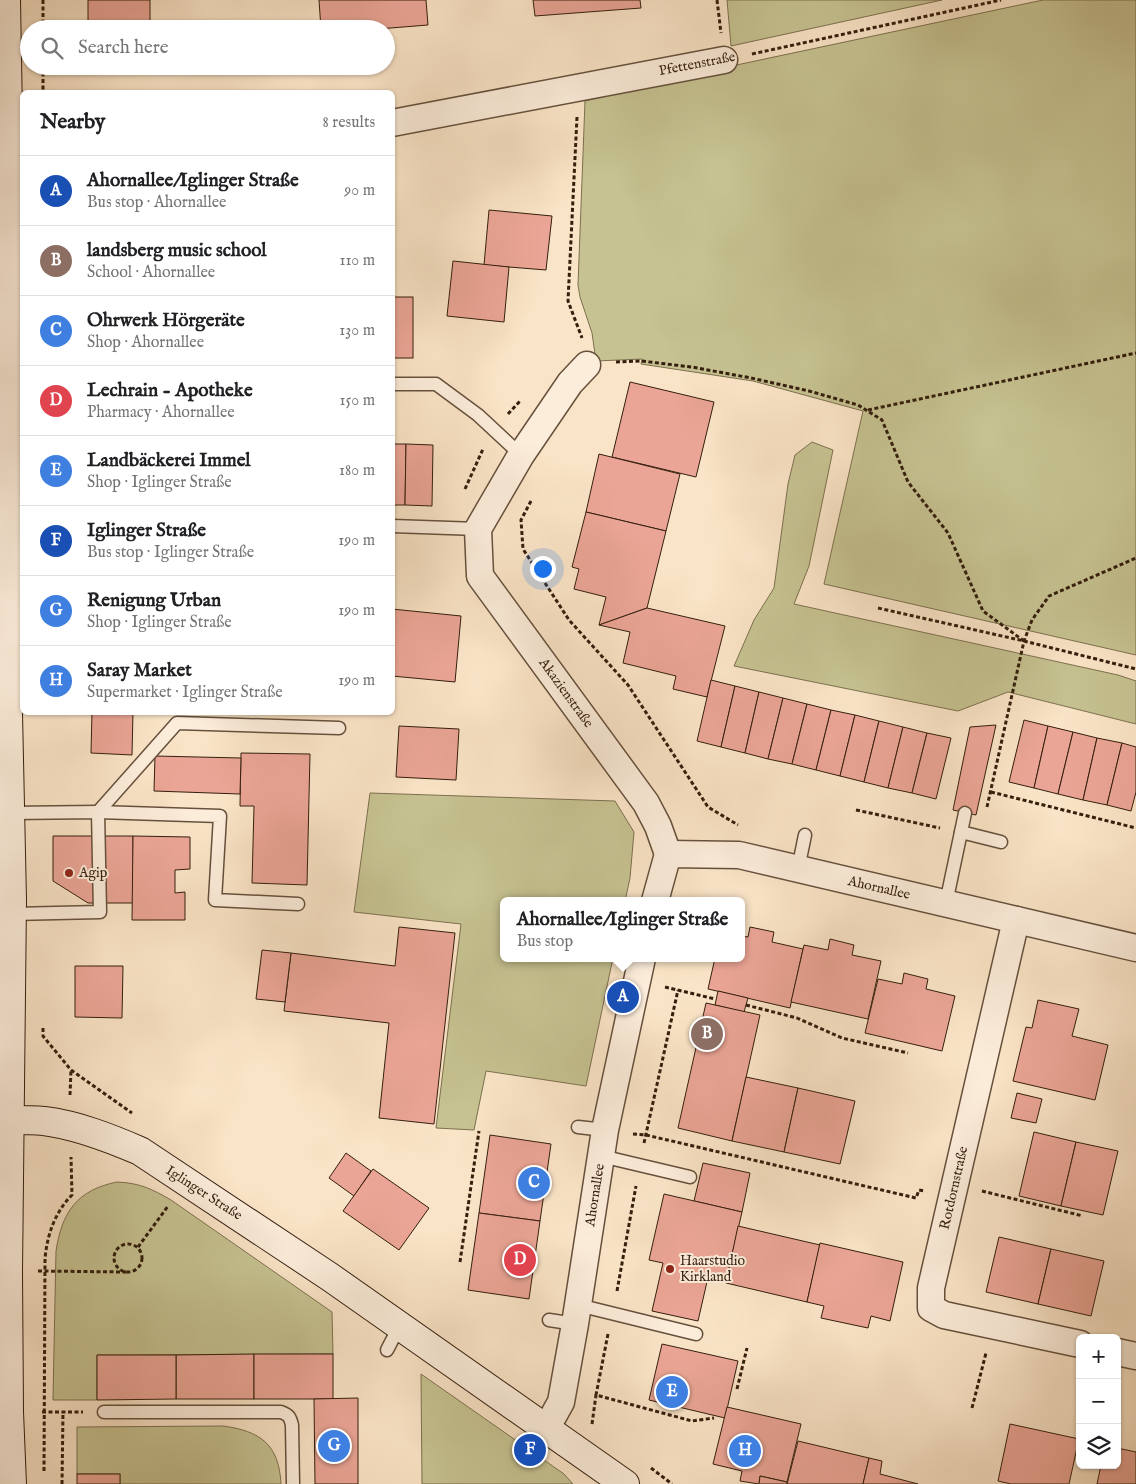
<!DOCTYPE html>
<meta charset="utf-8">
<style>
:root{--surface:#fff;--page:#f6f6f6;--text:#202124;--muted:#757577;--line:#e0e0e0;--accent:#8f2418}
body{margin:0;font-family:"IM FELL English",serif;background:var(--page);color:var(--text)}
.controls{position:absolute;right:15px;bottom:15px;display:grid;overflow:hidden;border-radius:8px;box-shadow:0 1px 4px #0004}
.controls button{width:45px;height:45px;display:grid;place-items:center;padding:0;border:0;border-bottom:1px solid var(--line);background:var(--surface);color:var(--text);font:25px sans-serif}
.you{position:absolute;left:542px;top:568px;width:18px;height:18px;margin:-12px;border:4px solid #fff;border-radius:50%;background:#1a73e8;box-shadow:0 0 0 8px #1a73e833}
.badge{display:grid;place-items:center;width:32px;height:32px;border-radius:50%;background:var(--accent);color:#fff;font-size:16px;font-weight:700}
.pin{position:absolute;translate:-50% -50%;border:2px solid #fff;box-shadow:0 1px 5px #0006}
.popup{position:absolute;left:500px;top:897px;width:245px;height:65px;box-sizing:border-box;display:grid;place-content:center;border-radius:8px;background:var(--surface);filter:drop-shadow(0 1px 4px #0005);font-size:16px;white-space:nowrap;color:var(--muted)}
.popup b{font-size:19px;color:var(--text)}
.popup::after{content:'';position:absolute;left:50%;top:100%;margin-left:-10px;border:10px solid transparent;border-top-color:var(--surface)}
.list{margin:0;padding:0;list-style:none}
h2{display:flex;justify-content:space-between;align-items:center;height:65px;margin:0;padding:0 20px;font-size:21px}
h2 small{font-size:16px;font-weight:400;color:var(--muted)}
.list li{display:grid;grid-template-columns:32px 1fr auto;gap:15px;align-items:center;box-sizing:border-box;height:70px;padding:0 20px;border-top:1px solid var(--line)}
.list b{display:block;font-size:19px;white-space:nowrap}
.list p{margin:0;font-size:16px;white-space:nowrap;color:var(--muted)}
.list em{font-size:16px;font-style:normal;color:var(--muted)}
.icon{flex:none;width:28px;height:28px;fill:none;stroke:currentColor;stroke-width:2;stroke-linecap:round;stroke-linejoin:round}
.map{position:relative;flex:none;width:1136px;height:1484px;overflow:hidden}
.search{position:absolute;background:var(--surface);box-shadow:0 1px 4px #0004;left:20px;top:20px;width:375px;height:55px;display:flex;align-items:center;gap:12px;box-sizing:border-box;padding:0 18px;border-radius:28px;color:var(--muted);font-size:19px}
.panel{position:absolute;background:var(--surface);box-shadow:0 1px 4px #0004;left:20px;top:90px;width:375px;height:625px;border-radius:8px}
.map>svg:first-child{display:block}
</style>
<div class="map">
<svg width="1136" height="1484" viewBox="0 0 1136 1484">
<rect width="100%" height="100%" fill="#fae4c7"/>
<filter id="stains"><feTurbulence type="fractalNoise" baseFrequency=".004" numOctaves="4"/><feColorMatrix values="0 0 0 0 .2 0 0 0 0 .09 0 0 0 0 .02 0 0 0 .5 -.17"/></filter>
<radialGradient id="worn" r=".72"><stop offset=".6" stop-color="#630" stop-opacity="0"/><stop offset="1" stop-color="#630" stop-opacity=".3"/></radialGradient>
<g fill="#c6c291" stroke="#7d704f">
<path d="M727,0H942L731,46Z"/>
<path d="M1043,0H1136V655L824,584L863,411L753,381L641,364L642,359L596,361L592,333L580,297L578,285L585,101L727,67Z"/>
<path d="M812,442L833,450L809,566L794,604L1118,675L1136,681V724L1008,692L958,711L734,666L754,620L774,588L788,484L795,455Z"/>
<path d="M370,793L615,801L634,832L630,878L625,901H504V958H613L586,1086L486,1071L474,1130L436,1128L461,924L354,912Z"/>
<path d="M117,1182C140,1183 152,1189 171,1200L332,1312L333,1354L97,1355V1400H53L56,1251C62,1212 77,1190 117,1182Z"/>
<path d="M421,1374L564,1474L573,1484H422Z"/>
<path d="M223,1426C260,1431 279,1444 281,1484H120V1474H77V1427Z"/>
</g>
<g fill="#eba596" stroke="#341e0d">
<rect x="88" y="0" width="62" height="29"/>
<path d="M319,0H426L428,25L378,29H321Z"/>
<path d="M533,0H640L641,8L535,16Z"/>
<path d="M489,210L552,216L546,270L484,265Z"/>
<path d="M453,261L509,267L504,322L447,316Z"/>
<rect x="392" y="297" width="21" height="61"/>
<path d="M630,382L714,402L696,477L612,457Z"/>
<path d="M392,444H406L405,505H392Z"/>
<path d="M406,444L433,445L432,506L405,505Z"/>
<path d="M599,454L680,474L666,531L586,512Z"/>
<path d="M586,512L666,531L647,608L599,625L606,597L574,589L579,569L572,567Z"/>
<path d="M647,608L725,626L707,697L673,689L676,676L623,663L630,632L599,625Z"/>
<path d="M392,609L461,616L455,682L392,676Z"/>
<path d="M711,680L735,686L721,747L697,741Z"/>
<path d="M735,686L759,692L745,753L721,747Z"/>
<path d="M759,692L783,698L768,759L745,753Z"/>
<path d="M783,698L807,704L792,764L768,759Z"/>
<path d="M807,704L831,710L816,770L792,764Z"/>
<path d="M831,710L855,715L840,776L816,770Z"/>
<path d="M92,712H133L132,755L91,753Z"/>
<path d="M855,715L879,721L864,782L840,776Z"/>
<path d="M1024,720L1048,726L1034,788L1009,782Z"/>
<path d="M879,721L903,727L888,788L864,782Z"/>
<path d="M996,725L976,815L953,810L970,727Z"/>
<path d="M399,726L459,729L456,780L396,777Z"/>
<path d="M1048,726L1073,732L1058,794L1034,788Z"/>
<path d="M903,727L927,733L912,793L888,788Z"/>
<path d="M1073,732L1097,738L1083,800L1058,794Z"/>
<path d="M927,733L951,738L936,799L912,793Z"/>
<path d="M1097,738L1122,743L1107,805L1083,800Z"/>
<path d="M1122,743L1136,747V792L1131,811L1107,805Z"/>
<path d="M241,753L310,754L307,885L252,883L254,806H240Z"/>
<path d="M155,756L241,758L240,794L154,791Z"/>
<path d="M53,836H133V903H88L53,881Z"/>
<path d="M133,836L190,837V869L175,870V893L185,892V920H132Z"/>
<path d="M399,927L455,933L434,1124L379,1118L389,1023L284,1011L291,953L395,966Z"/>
<path d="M750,927L774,932L772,942L803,949L790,1008L708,989L715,958H742V936L748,937Z"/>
<path d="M830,939L854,945L852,955L881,961L868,1019L791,1002L804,945L828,950Z"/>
<path d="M262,950L291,953L285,1002L256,999Z"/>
<path d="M75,966H123L122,1018L75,1017Z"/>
<path d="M904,973L928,979L926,989L955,996L942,1051L865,1033L878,979L902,984Z"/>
<path d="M718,991L748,998L744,1012L715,1005Z"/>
<path d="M1038,1000L1079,1009L1072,1036L1108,1045L1095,1100L1013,1081L1026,1027L1032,1028Z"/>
<path d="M706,1003L760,1015L732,1141L678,1128Z"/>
<path d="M746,1077L798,1088L784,1152L732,1141Z"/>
<path d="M798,1088L855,1101L840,1164L784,1152Z"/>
<path d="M1017,1093L1042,1099L1036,1123L1011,1118Z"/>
<path d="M1034,1132L1076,1142L1061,1206L1019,1196Z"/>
<path d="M490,1135L551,1144L540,1221L479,1213Z"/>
<path d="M1076,1142L1118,1151L1103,1215L1061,1206Z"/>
<path d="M346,1153L371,1171L354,1196L329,1178Z"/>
<path d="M703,1163L750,1173L742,1212L694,1201Z"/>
<path d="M373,1169L429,1208L399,1250L343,1211Z"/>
<path d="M664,1194L742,1212L727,1277L709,1273L698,1321L652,1311L663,1263L649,1260Z"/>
<path d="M479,1213L540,1221L529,1299L468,1290Z"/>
<path d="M738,1226L820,1245L807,1302L726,1283Z"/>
<path d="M999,1237L1051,1249L1038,1304L986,1292Z"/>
<path d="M820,1243L903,1262L890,1321L871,1316L868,1328L821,1318L824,1306L807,1302Z"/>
<path d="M1051,1249L1104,1261L1091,1316L1038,1304Z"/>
<path d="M662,1344L738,1361L725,1418L649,1400Z"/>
<path d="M254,1354V1399H176V1355Z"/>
<rect x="254" y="1354" width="79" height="45"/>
<path d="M97,1355H176V1399L97,1400Z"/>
<path d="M358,1398V1484H315L314,1399Z"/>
<path d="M727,1407L801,1424L787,1482L760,1476L759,1484L740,1481L742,1471L713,1464Z"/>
<path d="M1010,1424L1079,1439L1069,1484H1011L998,1481Z"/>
<path d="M798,1441L869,1458L863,1484H787Z"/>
<path d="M1117,1448L1136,1452V1484H1097L1101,1465H1117Z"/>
<path d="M869,1458L882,1461L880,1474L918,1484H863Z"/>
<rect x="77" y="1474" width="43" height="10"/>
<path d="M760,1476L787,1482V1484H759Z"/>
</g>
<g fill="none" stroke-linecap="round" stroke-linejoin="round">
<defs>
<g id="lane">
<path d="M392,384H436L478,415L521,455"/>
<path d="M392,526L478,529"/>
<path d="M98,812L220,816L215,900L298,904"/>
<path d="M98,812L177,723L339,728"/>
<path d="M10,813L98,812L100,912L12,914"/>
<path d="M961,832L965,813"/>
<path d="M798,869L805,835"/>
<path d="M946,903L961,832L1001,842"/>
<path d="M578,1127L605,1130"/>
<path d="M601,1156L690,1177"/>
<path d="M578,1305L696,1334"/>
<path d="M549,1320L575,1324"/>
<path d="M387,1350L400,1325"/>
<path d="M104,1412H281C289,1415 290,1417 292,1425L293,1484"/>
</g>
<g id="street">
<path d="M392,123L724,60"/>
<path d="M587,365L570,383L521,455L478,529L480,576L646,803L658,826L668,854"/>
<path d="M655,901L668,854L739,855L1136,948"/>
<path d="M1016,920L931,1288V1308L944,1315L1080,1344"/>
<path d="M1117,1352L1136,1356"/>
<path d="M546,1429L561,1402L575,1324L605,1130L642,958"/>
</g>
<g id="secondary">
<path d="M6,0L11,287L6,619L12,900L8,1272L9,1412L12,1484"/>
<path d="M9,1120C21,1120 33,1120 44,1121C77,1125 110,1138 140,1151L330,1277L625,1484"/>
</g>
</defs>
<use href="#lane" stroke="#66503c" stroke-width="15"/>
<use href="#street" stroke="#66503c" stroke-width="29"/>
<use href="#secondary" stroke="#341e0d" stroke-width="30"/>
<g stroke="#341e0d" stroke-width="3" stroke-dasharray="4 2.5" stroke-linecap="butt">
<path d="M43,0V29"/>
<path d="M717,0L721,33"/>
<path d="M752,54L1001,0"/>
<path d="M43,66V92"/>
<path d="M577,117L568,301L582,338"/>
<path d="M616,362L641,361L692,367L751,378L809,391L858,405L882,420L908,482L948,533L983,611L1024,641"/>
<path d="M868,410L1136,353"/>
<path d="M508,414L521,400"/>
<path d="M465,489L483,449"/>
<path d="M531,501L521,520L523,549L569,620L628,685L708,807L738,825"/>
<path d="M878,608L1024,641L1136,669"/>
<path d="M991,792L1136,828"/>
<path d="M987,807L1024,641L1032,620L1049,596L1136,558"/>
<path d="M856,810L940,828"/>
<path d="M665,987L715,999"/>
<path d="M746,1005L797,1018L842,1038L908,1053"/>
<path d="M43,1028V1036L71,1070L132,1113"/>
<path d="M70,1095L71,1070"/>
<path d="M633,1134L646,1135L916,1198L919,1190L925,1191"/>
<path d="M644,1143L678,990"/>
<path d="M982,1191L1083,1216"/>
<circle cx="128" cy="1258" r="14"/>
<path d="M138,1247L168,1206"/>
<path d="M460,1262L479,1131"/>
<path d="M38,1271L127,1272"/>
<path d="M617,1291L636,1186"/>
<path d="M608,1334L596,1395L692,1421L714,1418"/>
<path d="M737,1389L747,1348"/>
<path d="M972,1408L986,1353"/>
<path d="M42,1412H83"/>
<path d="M592,1424L596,1395"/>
<path d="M651,1468L672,1484"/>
<path d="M44,1471L45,1259C47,1235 55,1212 72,1195L71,1157"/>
<path d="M62,1484L63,1412"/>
</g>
<use href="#lane" stroke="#fceddb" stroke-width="12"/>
<use href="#street" stroke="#fceddb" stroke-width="26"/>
<use href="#secondary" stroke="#fceddb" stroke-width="28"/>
</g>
<g fill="#8f2418" stroke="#fceddb" stroke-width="2">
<circle cx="69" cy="873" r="5"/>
<circle cx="670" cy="1269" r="5"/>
</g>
<g text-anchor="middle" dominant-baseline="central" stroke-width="4" stroke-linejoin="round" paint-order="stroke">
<g font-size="14" fill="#341e0d" stroke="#fceddb">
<text transform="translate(697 64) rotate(-11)">Pfettenstraße</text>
<text transform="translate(566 693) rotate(54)">Akazienstraße</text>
<text transform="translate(879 888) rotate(13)">Ahornallee</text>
<text transform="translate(954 1188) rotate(-77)">Rotdornstraße</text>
<text transform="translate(204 1193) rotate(33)">Iglinger Straße</text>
<text transform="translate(595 1195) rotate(-81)">Ahornallee</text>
</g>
<g font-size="14" fill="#341e0d" stroke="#fceddb" text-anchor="start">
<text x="79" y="873">Agip</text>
<text x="680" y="1261">Haarstudio<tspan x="680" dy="16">Kirkland</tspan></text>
</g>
</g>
<rect width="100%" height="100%" filter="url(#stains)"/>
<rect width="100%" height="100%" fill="url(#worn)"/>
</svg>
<div class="controls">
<button>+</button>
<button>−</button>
<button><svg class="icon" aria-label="layers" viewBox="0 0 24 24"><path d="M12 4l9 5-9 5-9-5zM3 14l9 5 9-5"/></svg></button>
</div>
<div class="you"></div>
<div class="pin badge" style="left:623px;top:997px;background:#1a4fb4">A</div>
<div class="popup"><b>Ahornallee/Iglinger Straße</b>Bus stop</div>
<div class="pin badge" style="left:707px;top:1034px;background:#8d6e63">B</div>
<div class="pin badge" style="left:534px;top:1183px;background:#3f7fe0">C</div>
<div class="pin badge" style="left:520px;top:1260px;background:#e0444e">D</div>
<div class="pin badge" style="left:672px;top:1392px;background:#3f7fe0">E</div>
<div class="pin badge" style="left:530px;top:1450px;background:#1a4fb4">F</div>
<div class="pin badge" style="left:334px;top:1446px;background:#3f7fe0">G</div>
<div class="pin badge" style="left:745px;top:1451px;background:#3f7fe0">H</div>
<div class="search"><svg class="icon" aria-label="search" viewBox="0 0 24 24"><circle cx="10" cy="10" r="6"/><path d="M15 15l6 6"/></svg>Search here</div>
<section class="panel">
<h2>Nearby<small>8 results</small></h2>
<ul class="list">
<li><span class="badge" style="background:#1a4fb4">A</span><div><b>Ahornallee/Iglinger Straße</b><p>Bus stop · Ahornallee</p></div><em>90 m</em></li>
<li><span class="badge" style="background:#8d6e63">B</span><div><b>landsberg music school</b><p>School · Ahornallee</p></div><em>110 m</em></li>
<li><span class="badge" style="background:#3f7fe0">C</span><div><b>Ohrwerk Hörgeräte</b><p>Shop · Ahornallee</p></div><em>130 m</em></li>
<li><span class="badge" style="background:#e0444e">D</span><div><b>Lechrain - Apotheke</b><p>Pharmacy · Ahornallee</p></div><em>150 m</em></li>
<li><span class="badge" style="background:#3f7fe0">E</span><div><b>Landbäckerei Immel</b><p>Shop · Iglinger Straße</p></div><em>180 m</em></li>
<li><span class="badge" style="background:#1a4fb4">F</span><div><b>Iglinger Straße</b><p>Bus stop · Iglinger Straße</p></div><em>190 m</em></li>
<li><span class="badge" style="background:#3f7fe0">G</span><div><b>Renigung Urban</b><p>Shop · Iglinger Straße</p></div><em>190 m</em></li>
<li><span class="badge" style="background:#3f7fe0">H</span><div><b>Saray Market</b><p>Supermarket · Iglinger Straße</p></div><em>190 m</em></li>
</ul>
</section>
</div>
